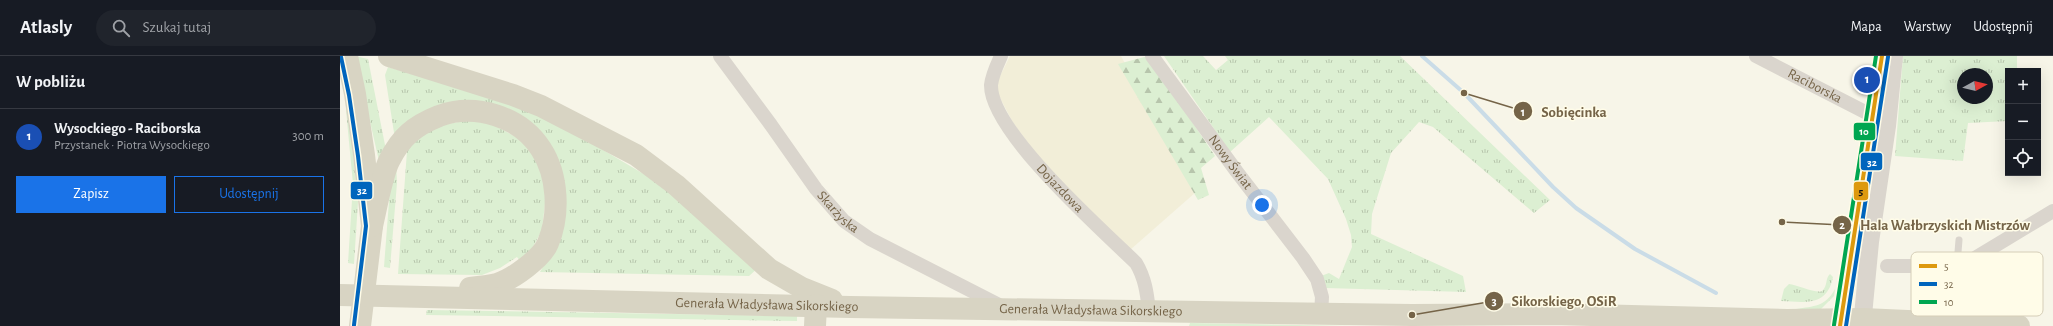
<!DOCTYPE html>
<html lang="pl">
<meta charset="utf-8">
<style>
:root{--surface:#171b24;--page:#20242c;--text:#f1f3f6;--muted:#9ea1a6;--line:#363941;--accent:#1a73e8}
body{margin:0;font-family:"Alegreya Sans",sans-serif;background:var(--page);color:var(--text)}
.controls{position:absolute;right:12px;top:12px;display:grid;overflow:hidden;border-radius:0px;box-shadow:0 4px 16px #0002}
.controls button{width:36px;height:36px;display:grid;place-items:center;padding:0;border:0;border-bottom:1px solid var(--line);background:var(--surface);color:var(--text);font:20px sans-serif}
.compass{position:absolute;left:1617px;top:12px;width:36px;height:36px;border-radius:50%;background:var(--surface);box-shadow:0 4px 16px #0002;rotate:82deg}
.you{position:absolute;left:922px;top:149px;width:14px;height:14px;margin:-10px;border:3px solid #fff;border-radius:50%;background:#1a73e8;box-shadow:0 0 0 6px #1a73e833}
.badge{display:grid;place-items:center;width:26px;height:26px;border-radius:50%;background:var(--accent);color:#fff;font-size:13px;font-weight:700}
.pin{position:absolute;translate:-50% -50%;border:2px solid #fff;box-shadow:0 1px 4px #0006}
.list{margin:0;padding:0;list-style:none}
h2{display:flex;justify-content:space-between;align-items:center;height:52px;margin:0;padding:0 16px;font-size:17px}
h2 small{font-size:13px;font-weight:400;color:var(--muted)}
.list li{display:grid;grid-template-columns:26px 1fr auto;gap:12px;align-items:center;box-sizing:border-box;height:56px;padding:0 16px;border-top:1px solid var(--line)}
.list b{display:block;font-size:15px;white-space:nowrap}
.list p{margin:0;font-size:13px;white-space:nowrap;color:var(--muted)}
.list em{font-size:13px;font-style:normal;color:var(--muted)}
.actions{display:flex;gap:8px;padding:12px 16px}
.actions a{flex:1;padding:9px 0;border:1px solid var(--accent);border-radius:0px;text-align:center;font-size:14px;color:var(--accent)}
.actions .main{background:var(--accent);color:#fff}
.icon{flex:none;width:22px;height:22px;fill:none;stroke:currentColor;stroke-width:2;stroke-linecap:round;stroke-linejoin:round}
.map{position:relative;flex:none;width:1713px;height:270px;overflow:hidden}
header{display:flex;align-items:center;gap:24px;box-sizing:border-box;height:56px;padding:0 20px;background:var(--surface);border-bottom:1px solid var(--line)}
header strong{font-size:19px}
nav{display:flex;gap:22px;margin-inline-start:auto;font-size:14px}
.search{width:280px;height:36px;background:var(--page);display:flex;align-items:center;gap:10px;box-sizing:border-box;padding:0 14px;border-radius:22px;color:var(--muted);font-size:15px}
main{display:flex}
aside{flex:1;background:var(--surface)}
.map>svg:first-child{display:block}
</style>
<header>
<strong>Atlasly</strong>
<div class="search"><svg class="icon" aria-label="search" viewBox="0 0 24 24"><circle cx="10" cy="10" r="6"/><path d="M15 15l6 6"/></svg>Szukaj tutaj</div>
<nav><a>Mapa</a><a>Warstwy</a><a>Udostępnij</a></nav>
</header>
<main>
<aside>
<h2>W pobliżu<small></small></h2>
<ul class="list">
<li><span class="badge" style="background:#1a4fb4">1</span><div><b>Wysockiego - Raciborska</b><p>Przystanek · Piotra Wysockiego</p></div><em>300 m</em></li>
</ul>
<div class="actions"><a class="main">Zapisz</a><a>Udostępnij</a></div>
</aside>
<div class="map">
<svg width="1713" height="270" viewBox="0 0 1713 270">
<defs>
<pattern id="grass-tufts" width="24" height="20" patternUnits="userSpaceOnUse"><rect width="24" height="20" fill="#dcefd2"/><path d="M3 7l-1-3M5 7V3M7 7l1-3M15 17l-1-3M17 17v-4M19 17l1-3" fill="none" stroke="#b7c5ac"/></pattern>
<pattern id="forest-firs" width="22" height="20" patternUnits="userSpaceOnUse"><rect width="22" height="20" fill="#dcefd2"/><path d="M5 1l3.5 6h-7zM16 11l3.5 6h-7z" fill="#b7c5ac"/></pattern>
</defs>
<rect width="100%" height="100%" fill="#f7f5e8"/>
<path fill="#f2eed8" d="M670,0H781L856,136L790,194L704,109L672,65L657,36L655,30Z"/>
<g fill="url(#grass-tufts)" fill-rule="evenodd">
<path d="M15,0L28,3L45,89V98L39,105Z"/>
<path d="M824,0H863L876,14L888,4L885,0H1060L1210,144L1194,157L1093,71L1079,66L1051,97L1032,158L1031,178L1123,220L1126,236L985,232L981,220L989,217L999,223L1012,191L1011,179L1006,163L988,123L929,61L890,96Z"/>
<path d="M1563,0H1677V15H1668V65L1628,67L1623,105L1555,100ZM1623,18H1647V42H1623Z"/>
<path d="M48,11L199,56L329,133L419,211L409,220L200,216L207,204L220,116L145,48L55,83L45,19Z"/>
<path d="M8,51L18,146L14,208L8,207L13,128L6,54Z"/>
<path d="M141,62L187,87L208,121L202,174L193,191L180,205L177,201L160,212L142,219L58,218L67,95L65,91L91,71Z"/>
<path d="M56,105L57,127L50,212L44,211L51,119Z"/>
<path d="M1490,218L1493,221C1487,251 1465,246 1441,245L1444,233L1449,228C1457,229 1477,238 1482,235C1488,230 1485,222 1490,218Z"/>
<path d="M1495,233L1494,240L1481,253L1455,256L1456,253C1474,250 1485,251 1495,233Z"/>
<path d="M87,254L457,260V265L86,259Z"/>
<path d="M850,267L1010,270H849Z"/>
</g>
<path fill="url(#forest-firs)" d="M808,0L875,100L861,112L869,139L858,144L778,8Z"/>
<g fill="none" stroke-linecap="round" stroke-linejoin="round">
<path stroke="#cadce7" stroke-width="4" d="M1082,0L1124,37L1213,131L1236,152L1295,193L1376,237"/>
<path stroke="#dad5cd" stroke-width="7" d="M1617,208L1619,184"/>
<g stroke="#dad5cd" stroke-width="14">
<path id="s1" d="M380,0L431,69L476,133L504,165L530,183L661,250"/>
<path id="s2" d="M661,0C657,9 652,19 651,29C650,75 762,174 796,207C805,222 807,237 809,255"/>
<path id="s3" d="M812,0L897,116L963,202L977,223L982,241L981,258"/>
<path id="s4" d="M1416,0L1527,57L1543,60"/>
<path d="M1547,210H1605L1630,205L1713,155"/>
</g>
<g stroke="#dad5cd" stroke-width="18">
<path d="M1500,270L1542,0"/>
<path d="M1522,270L1530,186L1547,70L1554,0"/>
</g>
<g stroke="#d8d4c3" stroke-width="22">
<path d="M7,0L15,38L24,99L32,170L20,270"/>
<path d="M49,0L173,39L201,50L296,99L336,129L429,213L462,232L492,244"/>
<path d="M32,170C36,153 42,119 49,105C61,81 74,70 99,60C135,47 180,60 201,93C218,119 220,158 208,187C202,202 173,223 157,228C148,230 139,231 130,232"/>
<path id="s5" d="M0,239L510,251L1072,259L1212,258L1447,264L1523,263L1679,270"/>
<path d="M475,270L476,249"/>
</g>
<defs>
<path id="bus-1" d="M1500,270L1542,0"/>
<g id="bus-2">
<path d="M1,1L9,39L18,100L26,170L14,269"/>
<path d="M1506,270L1548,1"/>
</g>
<path id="bus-3" d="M1494,269L1536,0"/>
</defs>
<use href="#bus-1" stroke="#fffce8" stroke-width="7"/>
<use href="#bus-2" stroke="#fffce8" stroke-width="7"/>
<use href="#bus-3" stroke="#fffce8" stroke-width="7"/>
<use href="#bus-1" stroke="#dd990e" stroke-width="4"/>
<use href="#bus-2" stroke="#0065bd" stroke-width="4"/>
<use href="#bus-3" stroke="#00a651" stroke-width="4"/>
</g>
<g text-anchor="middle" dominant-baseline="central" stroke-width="3" stroke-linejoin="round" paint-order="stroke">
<g font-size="14" fill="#756448" stroke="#fffce8">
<text stroke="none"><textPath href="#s4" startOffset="66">Raciborska</textPath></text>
<text stroke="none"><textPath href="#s3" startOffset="132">Nowy Świat</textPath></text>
<text stroke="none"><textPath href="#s2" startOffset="157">Dojazdowa</textPath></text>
<text stroke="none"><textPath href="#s1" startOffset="196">Skarżyska</textPath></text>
<text stroke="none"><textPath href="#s5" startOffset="427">Generała Władysława Sikorskiego</textPath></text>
<text stroke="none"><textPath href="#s5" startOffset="751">Generała Władysława Sikorskiego</textPath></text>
</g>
</g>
<rect x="1571" y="196" width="132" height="64" rx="6" fill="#fffce8" stroke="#d6ceb8" stroke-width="1"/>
<rect x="1579" y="208" width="18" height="4" fill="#dd990e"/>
<rect x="1579" y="226" width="18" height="4" fill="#0065bd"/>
<rect x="1579" y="244" width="18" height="4" fill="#00a651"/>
<g font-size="11" fill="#756448">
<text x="1604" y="214">5</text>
<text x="1604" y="232">32</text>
<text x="1604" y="250">10</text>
</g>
<path fill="none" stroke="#756448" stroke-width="1.5" d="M1124 37L1183 55M1442 166L1502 169M1072 259L1154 245"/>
<g fill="#756448" stroke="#fffce8" stroke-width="1.5">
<circle cx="1124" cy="37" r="4"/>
<circle cx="1442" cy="166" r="4"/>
<circle cx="1072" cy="259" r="4"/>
<circle cx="1183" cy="55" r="10"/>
<circle cx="1502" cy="169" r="10"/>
<circle cx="1154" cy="245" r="10"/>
</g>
<g font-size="12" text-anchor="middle" font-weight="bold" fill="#fff">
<text x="1183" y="60">1</text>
<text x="1502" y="173">2</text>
<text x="1154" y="249">3</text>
</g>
<g font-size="15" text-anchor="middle" font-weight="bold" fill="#756448" stroke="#fffce8" stroke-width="3" stroke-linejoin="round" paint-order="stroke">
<text x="1234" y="61">Sobięcinka</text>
<text x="1605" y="174">Hala Wałbrzyskich Mistrzów</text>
<text x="1224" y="250">Sikorskiego, OSiR</text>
</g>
<g stroke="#fffce8" stroke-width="1.5">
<rect x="1513" y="66" width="23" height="19" rx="4" fill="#00a651"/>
<rect x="1520" y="96" width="23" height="19" rx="4" fill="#0065bd"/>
<rect x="10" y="125" width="23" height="19" rx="4" fill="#0065bd"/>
<rect x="1513" y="125" width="16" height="20" rx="4" fill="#dd990e"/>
</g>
<g font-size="11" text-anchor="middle" font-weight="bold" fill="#fff">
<text x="1524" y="79">10</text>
<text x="1532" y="110">32</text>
<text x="22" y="138">32</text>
</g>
<g font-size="11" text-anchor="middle" font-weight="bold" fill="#111">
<text x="1521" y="139">5</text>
</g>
</svg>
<div class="controls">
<button>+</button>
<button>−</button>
<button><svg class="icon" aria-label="locate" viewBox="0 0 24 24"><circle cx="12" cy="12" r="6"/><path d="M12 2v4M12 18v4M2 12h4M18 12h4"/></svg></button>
</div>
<svg class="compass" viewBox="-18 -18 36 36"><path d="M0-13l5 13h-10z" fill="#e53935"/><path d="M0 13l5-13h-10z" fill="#9ea1a6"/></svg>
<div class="you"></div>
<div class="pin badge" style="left:1527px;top:24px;background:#1a4fb4">1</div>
</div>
</main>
